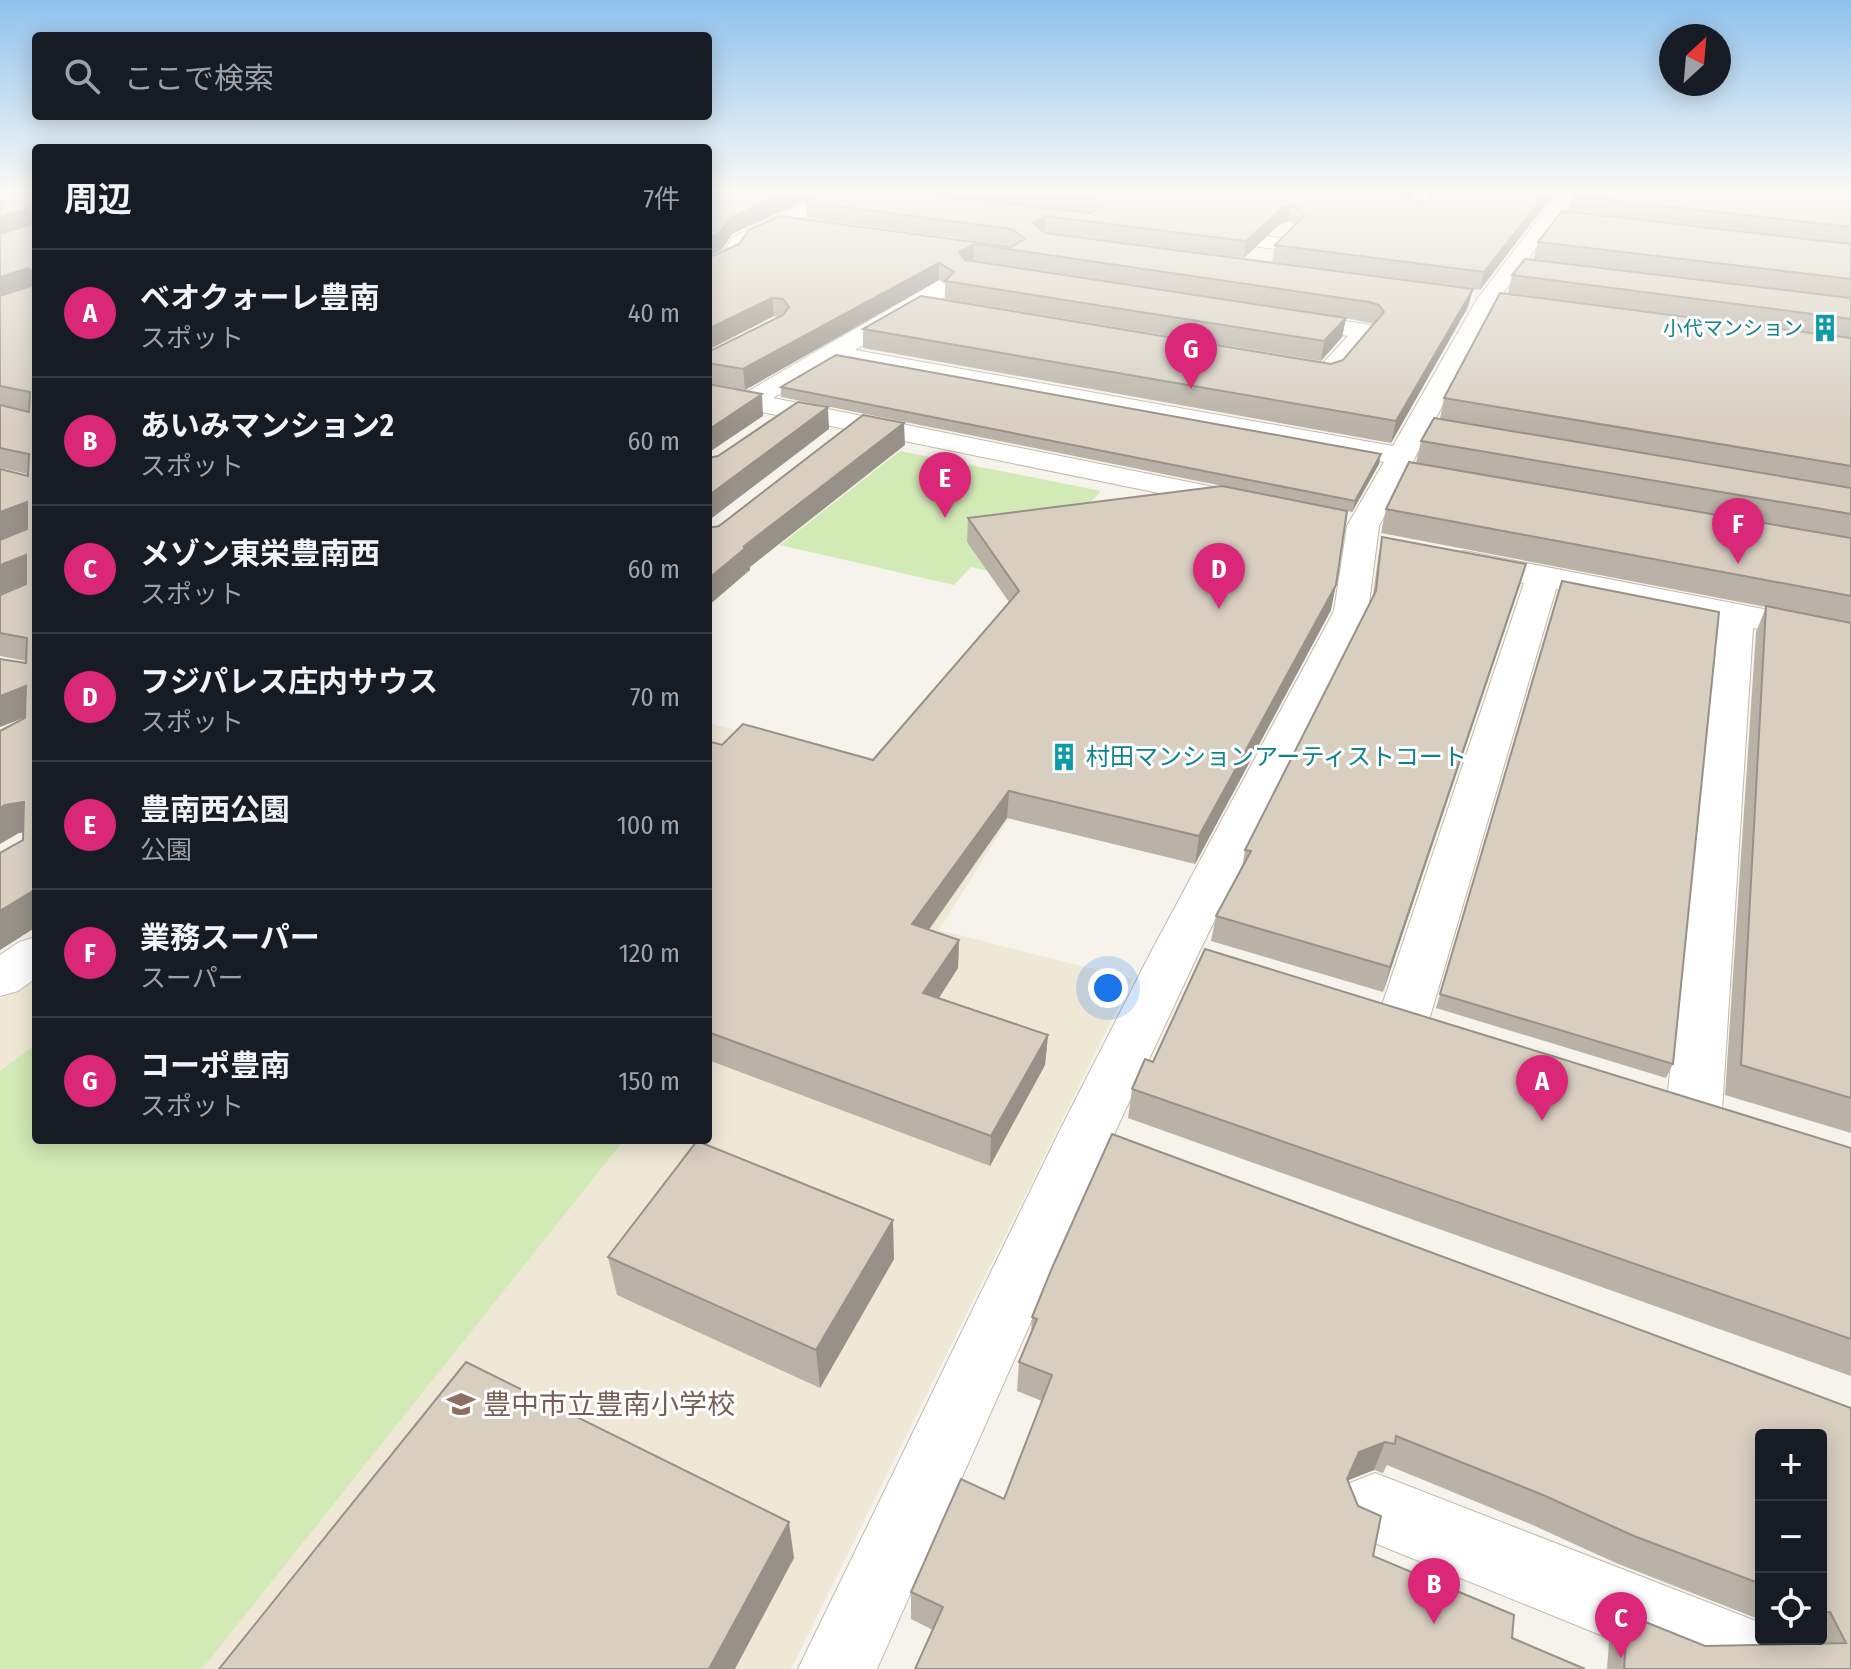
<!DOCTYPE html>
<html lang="ja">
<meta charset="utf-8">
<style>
:root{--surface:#171b24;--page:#242831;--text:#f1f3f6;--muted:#9ea1a6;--line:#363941;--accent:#db2777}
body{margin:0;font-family:"Fira Sans Condensed","Noto Sans JP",sans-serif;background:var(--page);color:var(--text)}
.controls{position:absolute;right:24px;bottom:24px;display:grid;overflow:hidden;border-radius:8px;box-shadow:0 4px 20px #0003}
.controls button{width:72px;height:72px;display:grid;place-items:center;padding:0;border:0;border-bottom:2px solid var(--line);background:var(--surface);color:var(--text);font:40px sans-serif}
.compass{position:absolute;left:1659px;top:24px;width:72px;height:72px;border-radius:50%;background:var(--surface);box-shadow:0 4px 20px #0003;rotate:26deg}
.you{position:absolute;left:1108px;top:988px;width:28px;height:28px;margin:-20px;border:6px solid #fff;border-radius:50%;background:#1a73e8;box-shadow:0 0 0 12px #1a73e833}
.badge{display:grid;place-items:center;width:52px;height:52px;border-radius:50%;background:var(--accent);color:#fff;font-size:26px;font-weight:700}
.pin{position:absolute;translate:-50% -66px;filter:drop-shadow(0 2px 4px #0008)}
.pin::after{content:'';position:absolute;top:42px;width:28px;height:24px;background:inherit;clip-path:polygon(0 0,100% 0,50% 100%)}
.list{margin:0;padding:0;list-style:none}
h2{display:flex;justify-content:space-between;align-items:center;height:104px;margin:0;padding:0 32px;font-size:34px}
h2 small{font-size:26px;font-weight:400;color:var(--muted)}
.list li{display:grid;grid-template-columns:52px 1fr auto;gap:24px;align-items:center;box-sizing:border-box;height:128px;padding:0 32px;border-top:2px solid var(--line)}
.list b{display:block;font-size:30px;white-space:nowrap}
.list p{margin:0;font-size:26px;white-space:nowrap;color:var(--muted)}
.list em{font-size:26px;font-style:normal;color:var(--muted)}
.icon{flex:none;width:44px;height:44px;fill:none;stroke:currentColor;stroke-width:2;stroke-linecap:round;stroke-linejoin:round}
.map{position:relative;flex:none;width:1851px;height:1669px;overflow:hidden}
.search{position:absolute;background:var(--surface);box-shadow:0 4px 20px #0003;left:32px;top:32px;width:680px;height:88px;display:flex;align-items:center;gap:20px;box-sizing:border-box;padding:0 28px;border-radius:8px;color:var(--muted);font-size:30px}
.panel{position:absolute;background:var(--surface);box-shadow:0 4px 20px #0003;left:32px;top:144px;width:680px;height:1000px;border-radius:8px}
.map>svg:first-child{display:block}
</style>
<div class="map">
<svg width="1851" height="1669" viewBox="0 0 1851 1669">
<rect width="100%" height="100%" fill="#f6f3ec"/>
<path fill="#efe8d6" d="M708,723L1019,802L939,930L1132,979L791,1669H0V999L36,974V1140H708Z"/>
<g fill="#d2eab5">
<path d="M900,451L1101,491L1019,578L971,567L954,585L780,545Z"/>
<path d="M36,1044V1140H624L202,1669H0V1071Z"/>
</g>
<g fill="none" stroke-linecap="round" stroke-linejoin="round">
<defs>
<g id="street">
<path d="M828,192H851L748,245L739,259L708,275V260L724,251L733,237Z"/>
<path d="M1419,192H1437L1421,215H1407L1405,211Z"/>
<path d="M1559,192H1577L1498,300L1379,526L1368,611L1200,950L1116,1130L877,1669H798L1060,1130L1152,950L1334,611L1347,526L1384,462L836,361L773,398L1258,496L1262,502L1258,508L1247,511L708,401V385L745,393L965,265L1038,237L1080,213L1087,215L1090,219L1087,223L1052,245L981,275L855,350L1393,446L1477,299Z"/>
<path d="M1201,228L1335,245L1345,251L1335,257L1194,238L1191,234Z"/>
<path d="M1283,312L1365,324L1373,326L1377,331L1337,378C1318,383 1294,376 1275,371L1271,366L1275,361L1284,358L1322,364L1348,336L1275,324L1271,319L1275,314Z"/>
<path d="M1464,551L1851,626V648L1753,628L1722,1110L1713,1125L1694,1131L1675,1125L1666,1110L1718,621L1556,589L1429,1020L1421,1033L1403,1039L1385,1033L1377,1020L1524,583L1452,568L1448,561L1452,554Z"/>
<path d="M36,937V978L18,991L0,996V955L19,942Z"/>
<path d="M1375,1473L1761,1623V1639L1806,1642L1818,1669H1684L1350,1533L1339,1508L1350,1483Z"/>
</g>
</defs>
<use href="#street" stroke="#c2bbae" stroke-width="2"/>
<use href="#street" fill="#fff" fill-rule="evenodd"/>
</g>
<g fill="#bab2a6">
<path d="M0,192H36V927L0,950V853L23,840V832L19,833L25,717L0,727V659L26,663V661L0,656V595L26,584L0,594V540L28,474L0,468Z"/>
<path d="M708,192H911L1091,212L918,192H1415L1409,200L1427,201L1555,192L1480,290L1272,262L1275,245L1295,225L1288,221L1280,224L1244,258L1045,232L1473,289L1468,307L1391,443L863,348V329L1331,364L1343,360L1374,324L1346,318L1342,337L1321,361L945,299V284L939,280L745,390L708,383V352L778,317L774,316L739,244L749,230L1012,246L807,218L806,205L802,202L732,234L722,249Z"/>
<path d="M1851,194V1133L1725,1095L1756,632L1766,607L1381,533L1386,509L1416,463L1421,441L1440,419L1444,398L1702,319L1508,293L1512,275L1533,260L1538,242L1568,212L1572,196Z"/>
<path d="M781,387L1379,464L1352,512L781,397Z"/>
<path d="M968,518L1331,610L1195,864L1007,818L929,930L959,940L958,968L938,999L1048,1035L1045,1065L990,1166L708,1060V741L722,745L873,760L1009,602L967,542Z"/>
<path d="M1382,537L1526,564L1383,992L1211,941L1216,916L1242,868L1245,850L1373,596L1378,558Z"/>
<path d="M1562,581L1673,1064L1666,1078L1436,1008Z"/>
<path d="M1153,1062L1851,1148V1376L1128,1118L1132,1089Z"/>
<path d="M608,1257L894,1259L820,1388L617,1295Z"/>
<path d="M1032,1317L1851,1408V1669H1607L1609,1642L1628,1615L1705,1646L1809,1644L1806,1639H1821V1435H1761V1620L1616,1563L1528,1523L1387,1465L1383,1473L1374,1470L933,1630L911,1619V1592L1004,1499L1042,1401L1017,1391L1019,1362L1031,1333Z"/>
</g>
<g fill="#979187">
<path d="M789,192H801L802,202L732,234L722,249L708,257V239L730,218Z"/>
<path d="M1407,192H1415L1403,209L1406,193Z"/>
<path d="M1547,192H1555L1480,290L1484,272Z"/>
<path d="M1291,205L1288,221L1280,224L1244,258L1246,241L1282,208Z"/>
<path d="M29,208L35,224L0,235V216Z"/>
<path d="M1046,216L1045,232L1032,240L1033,223Z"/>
<path d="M974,244L973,261L959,269V252Z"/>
<path d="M939,263V280L745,390L743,369Z"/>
<path d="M28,268L35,286L0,297V277Z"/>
<path d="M1473,289L1468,307L1391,443L1396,421Z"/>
<path d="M772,298L774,316L708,350V329Z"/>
<path d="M1346,318L1342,337L1321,361L1324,341Z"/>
<path d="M762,394L763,416L708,453V430Z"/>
<path d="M828,407L829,429L708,521V496Z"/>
<path d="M904,423L905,445L750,567V570L708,606V579L743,547Z"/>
<path d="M1381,454L1379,464L1352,512L1355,501Z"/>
<path d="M27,502L36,525L0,540V512Z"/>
<path d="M26,555L36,579L0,594V565Z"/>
<path d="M1526,564L1520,585L1383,992L1390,967Z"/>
<path d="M1336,585L1331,610L1195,864L1199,836Z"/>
<path d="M26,686L36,713L0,727V696Z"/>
<path d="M1009,791L1007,818L912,953V924Z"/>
<path d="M24,802L36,830L19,833L0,844V808L5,805Z"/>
<path d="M36,889V927L0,950V911Z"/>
<path d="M959,940L958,968L923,1023V993Z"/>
<path d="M1048,1035L1045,1065L990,1166L991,1136Z"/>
<path d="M893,1220L894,1259L820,1388L816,1350Z"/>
<path d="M1385,1442L1374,1470L1349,1480L1336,1507L1347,1479L1359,1452Z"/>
<path d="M789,1522L794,1558L735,1669H709Z"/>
</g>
<g fill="#d8cfc1" stroke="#979187" stroke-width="2">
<path d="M0,192H36V889L0,911V853L23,840L24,802L5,805L0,808V731L25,718L26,686L0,696V659L26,663L27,638L0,633V595L26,584V555L0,565V540L27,529V502L0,512V469L28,476L29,454L0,448V405L29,412L30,392L0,386V296L31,286L32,271L28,268L0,277V234L32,224L33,211L29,208L0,216Z"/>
<path d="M708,192H789L730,218L720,232L708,239Z"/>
<path d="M809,192H911L1090,213L1103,205L1090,195L1061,192H1407L1406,193L1408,200L1427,201L1432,192H1547L1484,272L1275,245L1304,216L1303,211L1291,205L1282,208L1246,241L1046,216L1033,223L1045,233L1473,289L1396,421L863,329L921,296L1331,364L1343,360L1384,312L1379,305L1369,302L974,244L959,252L965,260L1346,318L1324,341L945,281L954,272L939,263L743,369L708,363V352L783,315L789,307L783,299L772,298L708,329V258L739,244L749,230L780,216L1011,247L1025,239L1012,229L806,202L814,195Z"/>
<path d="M1575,192H1826L1851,194V227L1572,196Z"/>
<path d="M1562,211L1851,244V279L1538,242Z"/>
<path d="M1525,259L1851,298V319L1512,275Z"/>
<path d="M1500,293L1851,338V466L1444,398Z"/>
<path d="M836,355L1381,454L1355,501L781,387Z"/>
<path d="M708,384L762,394L708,430Z"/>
<path d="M798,402L828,407L708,496V458L718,456Z"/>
<path d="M863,415L904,423L743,547L748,546L708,579V528L719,526Z"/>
<path d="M1434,418L1851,488V514L1421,441Z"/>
<path d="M1409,462L1851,538V596L1386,509Z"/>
<path d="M1222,486L1347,511L1336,585L1199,836L1009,791L912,924L959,940L923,993L1048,1035L991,1136L708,1032V741L722,745L743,724L873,760L1019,591L968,518Z"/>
<path d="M1382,537L1526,564L1390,967L1216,916L1251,851L1245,850L1376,591Z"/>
<path d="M1562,581L1719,612L1673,1064L1440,994Z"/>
<path d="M1766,606L1851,623V1098L1741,1065Z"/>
<path d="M1205,949L1851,1148V1339L1132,1089L1145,1059L1153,1062Z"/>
<path d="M1112,1134L1851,1408V1669H1624L1628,1615L1705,1646L1846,1643L1830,1612H1821V1435H1761V1584L1634,1536L1543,1495L1396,1436L1395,1444L1385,1442L1359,1452L1347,1479L1358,1506L1381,1516L1373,1556L1514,1615L1512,1638L1585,1669H915L943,1607L911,1592L961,1479L1004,1499L1052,1375L1019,1362L1037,1319L1032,1317L1052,1268Z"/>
<path d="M697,1141L893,1220L816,1350L608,1257Z"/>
<path d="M466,1362L789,1522L709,1669H219Z"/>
</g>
<linearGradient id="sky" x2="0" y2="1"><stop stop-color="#8fc1ec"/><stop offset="0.45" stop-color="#fbfaf6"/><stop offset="1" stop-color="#fbfaf6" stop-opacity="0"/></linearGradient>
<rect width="1851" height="426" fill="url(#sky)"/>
<defs>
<symbol id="building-bare" viewBox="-9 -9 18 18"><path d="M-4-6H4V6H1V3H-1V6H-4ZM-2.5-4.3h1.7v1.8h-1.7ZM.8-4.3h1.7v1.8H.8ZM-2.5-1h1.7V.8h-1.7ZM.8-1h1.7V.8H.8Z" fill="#0f9aa8" stroke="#fff" stroke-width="2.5" paint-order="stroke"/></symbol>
<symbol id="school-bare" viewBox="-9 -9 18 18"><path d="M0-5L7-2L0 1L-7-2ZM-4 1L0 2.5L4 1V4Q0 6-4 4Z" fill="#8d6e63" stroke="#fff" stroke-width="2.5" paint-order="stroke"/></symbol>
</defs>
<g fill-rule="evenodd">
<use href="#building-bare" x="1805" y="308" width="40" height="40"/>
<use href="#building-bare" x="1044" y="737" width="40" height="40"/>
<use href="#school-bare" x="441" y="1384" width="40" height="40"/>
</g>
<g text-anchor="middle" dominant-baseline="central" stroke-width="6" stroke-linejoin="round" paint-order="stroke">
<g font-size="20" fill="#0d838f" stroke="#fff" text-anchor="end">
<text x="1803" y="328">小代マンション</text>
</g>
<g font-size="24" fill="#0d838f" stroke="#fff" text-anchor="start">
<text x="1086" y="757">村田マンションアーティストコート</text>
</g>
<g font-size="28" fill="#785e54" stroke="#fff" text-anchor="start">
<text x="483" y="1404">豊中市立豊南小学校</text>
</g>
</g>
</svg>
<div class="controls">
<button>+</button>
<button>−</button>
<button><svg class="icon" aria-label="locate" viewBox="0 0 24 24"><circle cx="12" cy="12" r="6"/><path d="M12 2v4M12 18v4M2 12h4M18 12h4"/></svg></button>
</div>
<svg class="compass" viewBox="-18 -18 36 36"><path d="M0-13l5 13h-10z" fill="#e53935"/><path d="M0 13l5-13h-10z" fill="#9ea1a6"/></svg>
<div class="you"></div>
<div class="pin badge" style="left:1542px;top:1121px">A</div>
<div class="pin badge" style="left:1434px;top:1624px">B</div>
<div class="pin badge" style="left:1621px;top:1658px">C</div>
<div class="pin badge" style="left:1219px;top:609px">D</div>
<div class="pin badge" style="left:945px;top:518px">E</div>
<div class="pin badge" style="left:1738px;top:564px">F</div>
<div class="pin badge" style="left:1191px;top:389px">G</div>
<div class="search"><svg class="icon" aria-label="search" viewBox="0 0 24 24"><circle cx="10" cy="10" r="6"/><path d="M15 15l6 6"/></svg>ここで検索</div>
<section class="panel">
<h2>周辺<small>7件</small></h2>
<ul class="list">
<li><span class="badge">A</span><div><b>ベオクォーレ豊南</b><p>スポット</p></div><em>40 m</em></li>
<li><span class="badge">B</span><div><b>あいみマンション2</b><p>スポット</p></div><em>60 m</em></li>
<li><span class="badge">C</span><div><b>メゾン東栄豊南西</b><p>スポット</p></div><em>60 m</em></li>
<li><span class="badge">D</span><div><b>フジパレス庄内サウス</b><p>スポット</p></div><em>70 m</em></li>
<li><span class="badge">E</span><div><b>豊南西公園</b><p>公園</p></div><em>100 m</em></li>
<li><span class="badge">F</span><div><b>業務スーパー</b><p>スーパー</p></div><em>120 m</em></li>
<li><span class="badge">G</span><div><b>コーポ豊南</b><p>スポット</p></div><em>150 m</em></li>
</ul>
</section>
</div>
